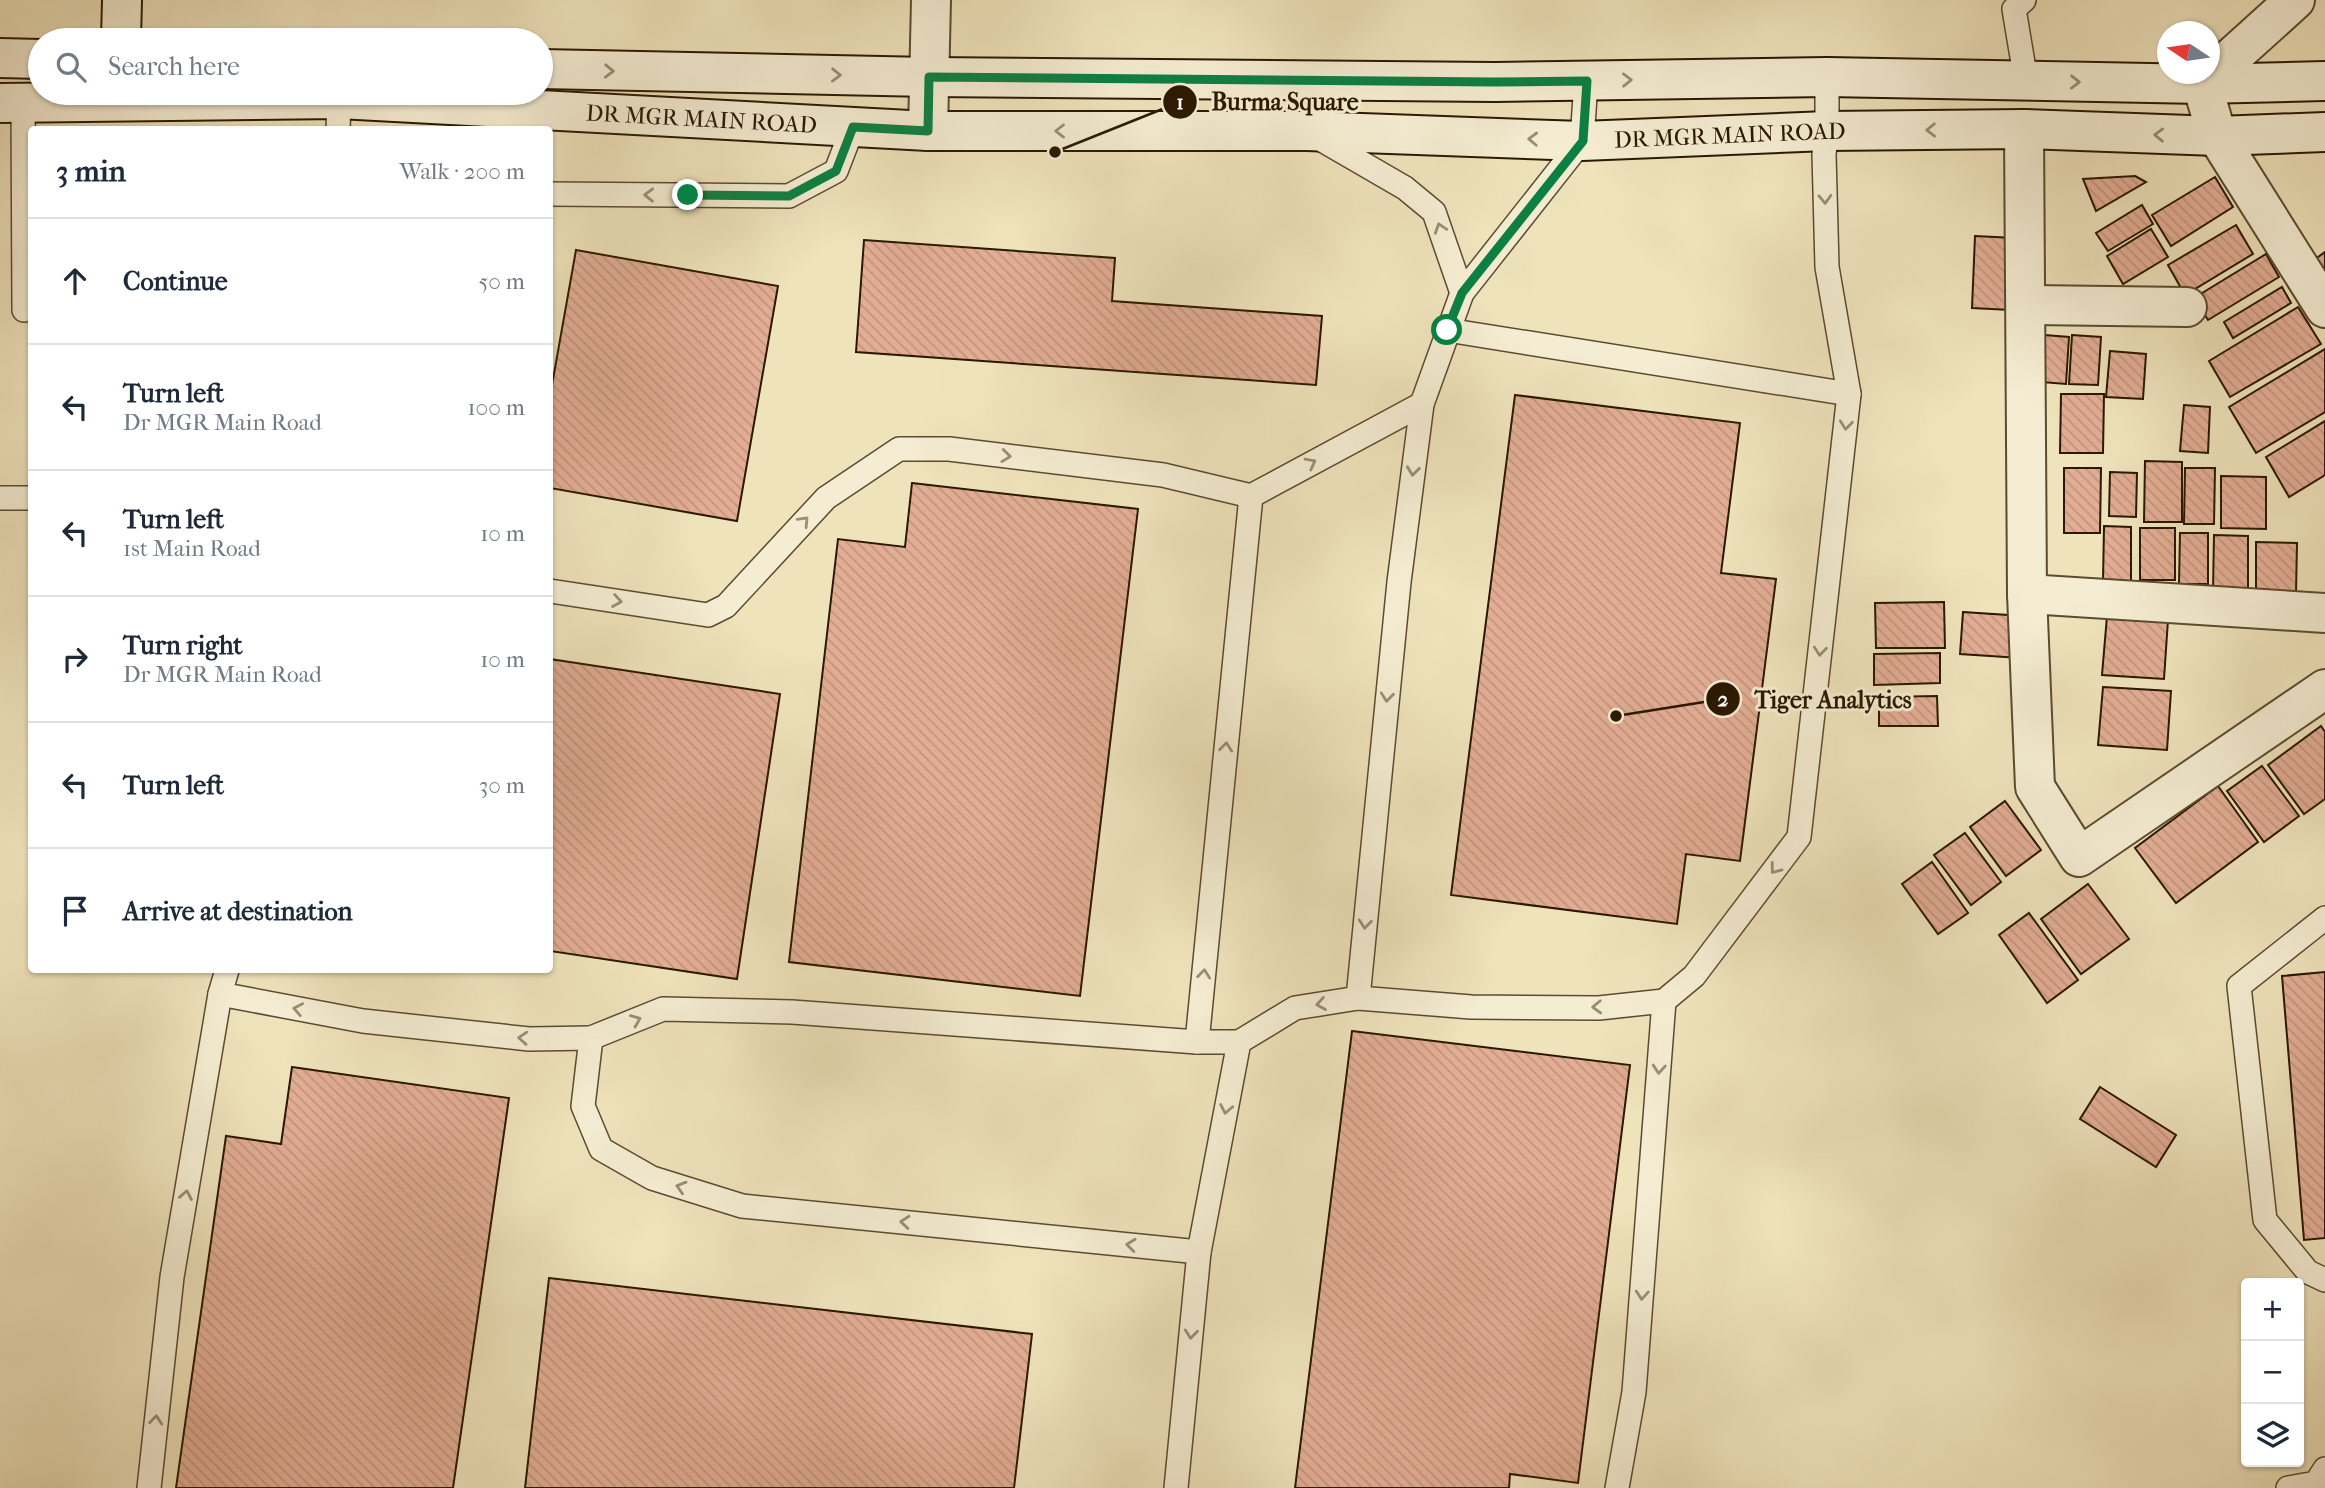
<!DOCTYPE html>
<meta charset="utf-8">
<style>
:root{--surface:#fff;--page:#f2f2f3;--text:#1f2937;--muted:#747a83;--line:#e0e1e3}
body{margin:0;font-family:"IM FELL French Canon",serif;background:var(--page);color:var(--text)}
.controls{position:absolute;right:21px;bottom:21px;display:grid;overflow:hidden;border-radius:7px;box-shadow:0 2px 5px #0004}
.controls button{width:63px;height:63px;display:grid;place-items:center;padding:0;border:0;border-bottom:2px solid var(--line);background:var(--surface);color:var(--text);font:35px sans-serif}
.compass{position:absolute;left:2157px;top:21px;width:63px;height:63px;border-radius:50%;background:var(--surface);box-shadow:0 2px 5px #0004;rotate:283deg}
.stop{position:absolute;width:21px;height:21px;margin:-16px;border:5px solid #0b8043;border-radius:50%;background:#fff}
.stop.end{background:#0b8043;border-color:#fff;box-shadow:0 2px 7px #0008}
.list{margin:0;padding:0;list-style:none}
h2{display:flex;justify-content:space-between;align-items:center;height:91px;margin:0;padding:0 28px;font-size:30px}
h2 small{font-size:23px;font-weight:400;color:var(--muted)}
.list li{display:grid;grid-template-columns:46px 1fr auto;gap:21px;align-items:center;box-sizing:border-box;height:126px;padding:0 28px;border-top:2px solid var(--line)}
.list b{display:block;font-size:26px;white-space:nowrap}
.list p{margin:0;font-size:23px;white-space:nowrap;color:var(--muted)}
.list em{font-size:23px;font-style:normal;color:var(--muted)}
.icon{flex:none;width:38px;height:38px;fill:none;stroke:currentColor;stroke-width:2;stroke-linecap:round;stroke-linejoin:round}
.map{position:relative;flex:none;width:2325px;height:1488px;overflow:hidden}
.search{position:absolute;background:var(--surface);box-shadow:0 2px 5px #0004;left:28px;top:28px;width:525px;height:77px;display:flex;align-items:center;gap:18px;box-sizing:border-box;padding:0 24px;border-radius:38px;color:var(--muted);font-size:26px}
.panel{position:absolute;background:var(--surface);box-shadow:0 2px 5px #0004;left:28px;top:126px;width:525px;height:847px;border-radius:7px}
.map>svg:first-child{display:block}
</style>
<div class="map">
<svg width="2325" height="1488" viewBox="0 0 2325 1488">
<defs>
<pattern id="building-back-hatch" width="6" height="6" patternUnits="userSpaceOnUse" patternTransform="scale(1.75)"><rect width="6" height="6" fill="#e2ad94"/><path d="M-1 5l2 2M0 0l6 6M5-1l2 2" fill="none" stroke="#c2947e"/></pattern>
</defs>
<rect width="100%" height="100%" fill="#efe3bc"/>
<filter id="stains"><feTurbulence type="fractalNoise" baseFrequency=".00286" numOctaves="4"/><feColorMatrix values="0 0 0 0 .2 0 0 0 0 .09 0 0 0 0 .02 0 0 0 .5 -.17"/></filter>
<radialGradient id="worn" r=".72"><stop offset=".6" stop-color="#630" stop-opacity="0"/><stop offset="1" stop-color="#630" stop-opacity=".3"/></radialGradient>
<g fill="url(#building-back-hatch)" stroke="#2a1800" stroke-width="2">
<path d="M2135,176L2146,182L2096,211L2083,179Z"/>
<path d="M2215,177L2233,207L2171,246L2152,215Z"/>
<path d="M2142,205L2153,224L2108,251L2096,233Z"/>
<path d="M2236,225L2253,254L2185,295L2168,265Z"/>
<path d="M2151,229L2168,257L2123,284L2107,256Z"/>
<path d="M1975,236L2015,238L2011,310L1972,308Z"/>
<path d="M864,240L1115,258L1112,301L1322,316L1316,385L856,352Z"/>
<path d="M576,250L778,286L737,521L550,488V384L552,385Z"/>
<path d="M2325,252V292L2307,265Z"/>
<path d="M2266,254L2279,277L2208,320L2194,298Z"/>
<path d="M2282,287L2291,303L2233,338L2224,322Z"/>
<path d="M2298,307L2321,344L2230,397L2209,361Z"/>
<path d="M2032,334L2069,337L2066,384L2029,381Z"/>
<path d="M2072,335L2101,337L2098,385L2069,384Z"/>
<path d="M2325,349V412L2256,453L2229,407Z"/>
<path d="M2110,351L2146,354L2143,399L2106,397Z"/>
<path d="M2061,394H2104L2103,453H2060Z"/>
<path d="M1515,395L1740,423L1721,573L1776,579L1740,861L1686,854L1677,924L1451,895Z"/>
<path d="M2184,405L2210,407L2208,453L2180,451Z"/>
<path d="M2325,421V475L2289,497L2266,457Z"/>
<path d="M2145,461L2182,462V522H2144Z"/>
<path d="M2064,468H2101L2100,533H2064Z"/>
<path d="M2185,468H2215L2214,524H2184Z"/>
<path d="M2110,472L2137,473L2136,517L2109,516Z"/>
<path d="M2221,476L2266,477V529L2221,528Z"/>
<path d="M912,483L1138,509L1080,996L789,962L838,539L905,547Z"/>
<path d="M2104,526L2131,527V582H2103Z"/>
<rect x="2140" y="528" width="35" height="52"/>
<path d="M2180,533H2208V584H2179Z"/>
<path d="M2214,535L2248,536V592L2213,591Z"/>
<path d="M2256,542L2297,543L2296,594H2256Z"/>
<path d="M1944,602L1945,648H1876L1875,603Z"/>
<path d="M1963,612L2023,616L2020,658L1960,654Z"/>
<path d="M2107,616L2168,620L2164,679L2102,675Z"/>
<path d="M1940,653V683L1874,685V654Z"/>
<path d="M550,659L780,694L737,979L550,951Z"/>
<path d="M2103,687L2171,691L2167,750L2098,745Z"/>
<path d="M1937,696L1938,726H1879V697Z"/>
<path d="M2321,726L2325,732V799L2304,814L2268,765Z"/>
<path d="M2262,766L2299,816L2264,842L2227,791Z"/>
<path d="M2218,786L2258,842L2176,903L2135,848Z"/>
<path d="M2005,801L2041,850L2006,876L1970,827Z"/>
<path d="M1965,833L2001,882L1971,905L1934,855Z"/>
<path d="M1932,862L1968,913L1938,934L1902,884Z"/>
<path d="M2088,884L2129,939L2081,974L2041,919Z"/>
<path d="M2029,913L2078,980L2047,1003L1999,935Z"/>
<path d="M2325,972V1238L2304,1240L2282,976Z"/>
<path d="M1352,1031L1630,1065L1578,1483L1510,1474L1509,1488H1295Z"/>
<path d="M292,1067L509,1098L453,1488H176L226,1136L281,1144Z"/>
<path d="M2100,1087L2176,1135L2156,1167L2080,1119Z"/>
<path d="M549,1278L1032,1334L1014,1488H525Z"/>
</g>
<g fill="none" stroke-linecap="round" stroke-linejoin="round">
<defs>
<g id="lane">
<path d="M2024,0L2014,9L2026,81"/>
<path d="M23,103L24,310"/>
<path d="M338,130L339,99"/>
<path d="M1317,137L1405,188L1434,212L1462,293"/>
<path d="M550,194L789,196L836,171L853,127"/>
<path d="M1447,330L1849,394"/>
<path d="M0,498H32"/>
<path d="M550,591L708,615L726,606L826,498L899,449H949L1163,475L1251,496L1422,404"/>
<path d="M2325,918L2239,986L2265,1220L2308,1272L2325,1280"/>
<path d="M227,970L220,994L363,1021L529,1039L591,1038"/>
<path d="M1358,998L1399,582L1422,404L1462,293L1582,141L1586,81"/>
<path d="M1197,1042L1251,496"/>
<path d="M1199,1252L742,1206L652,1178L601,1149L583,1106L591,1038L663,1009L792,1012L1197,1042H1239L1295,1008L1358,998L1471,1007L1599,1008L1664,1001L1694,976L1799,837L1849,394L1827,267L1824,154L1827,131V77"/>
<path d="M149,1488L172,1277L220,994"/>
<path d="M1176,1488L1199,1252L1239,1042"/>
<path d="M1617,1488L1634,1392L1664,1001"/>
<path d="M2288,1488L2316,1483L2325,1469"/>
</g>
<g id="street">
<path d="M2295,0L2202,84L2217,136L2325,308"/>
<path d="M2024,129L2027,594L2035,787L2079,857L2325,689"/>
<path d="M928,131L931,0"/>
<path d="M2026,305L2187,307"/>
<path d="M2027,594L2325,613"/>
</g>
<g id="secondary">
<path d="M121,40L122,0"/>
<path d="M0,58L40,59"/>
<path d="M541,69L929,77L1495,82L1827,77L2202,84L2325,81"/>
<path id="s1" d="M0,103L339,99L928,131H1307L1582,141L1827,131L2024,129L2217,136L2325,132"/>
</g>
</defs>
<use href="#lane" stroke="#5b4b2f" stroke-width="26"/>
<use href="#street" stroke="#5b4b2f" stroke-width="42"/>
<use href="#secondary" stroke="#2a1800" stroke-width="42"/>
<use href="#lane" stroke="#f5edd3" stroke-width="23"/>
<use href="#street" stroke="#f5edd3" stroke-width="38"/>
<use href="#secondary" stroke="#f5edd3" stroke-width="38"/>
</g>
<defs><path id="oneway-chevron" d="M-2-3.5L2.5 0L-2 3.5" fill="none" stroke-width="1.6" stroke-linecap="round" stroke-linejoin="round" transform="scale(1.75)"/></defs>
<g stroke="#9a8d74">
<use href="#oneway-chevron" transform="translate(609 71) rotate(1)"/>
<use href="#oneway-chevron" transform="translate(836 75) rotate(1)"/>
<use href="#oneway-chevron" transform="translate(1627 80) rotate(-1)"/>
<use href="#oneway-chevron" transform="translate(2075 82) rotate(1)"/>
<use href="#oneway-chevron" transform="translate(1931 130) rotate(179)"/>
<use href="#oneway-chevron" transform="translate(1060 131) rotate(180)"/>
<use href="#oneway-chevron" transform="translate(2159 135) rotate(-179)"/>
<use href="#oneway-chevron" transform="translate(1533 139) rotate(-178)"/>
<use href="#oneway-chevron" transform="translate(649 195) rotate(-179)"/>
<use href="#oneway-chevron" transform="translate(1825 199) rotate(88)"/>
<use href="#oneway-chevron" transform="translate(1440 228) rotate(-109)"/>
<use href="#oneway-chevron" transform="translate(1846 425) rotate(96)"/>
<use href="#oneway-chevron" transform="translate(1006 456) rotate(7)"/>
<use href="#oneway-chevron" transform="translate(1311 463) rotate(-28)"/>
<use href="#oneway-chevron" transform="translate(1413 471) rotate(97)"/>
<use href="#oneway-chevron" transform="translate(804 521) rotate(-47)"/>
<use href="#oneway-chevron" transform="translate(617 601) rotate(9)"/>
<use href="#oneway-chevron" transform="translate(1820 651) rotate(96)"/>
<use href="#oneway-chevron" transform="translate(1387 697) rotate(96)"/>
<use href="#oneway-chevron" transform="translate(1226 747) rotate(-84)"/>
<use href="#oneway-chevron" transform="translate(1775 869) rotate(127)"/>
<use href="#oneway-chevron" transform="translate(1365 924) rotate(96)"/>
<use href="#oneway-chevron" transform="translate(1204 974) rotate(-84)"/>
<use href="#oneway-chevron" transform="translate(1321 1004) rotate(171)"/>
<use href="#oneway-chevron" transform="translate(1597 1007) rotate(178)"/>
<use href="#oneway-chevron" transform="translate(298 1009) rotate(-169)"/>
<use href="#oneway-chevron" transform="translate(636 1020) rotate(-22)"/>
<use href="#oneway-chevron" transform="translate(523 1038) rotate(-176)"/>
<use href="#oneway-chevron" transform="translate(1659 1069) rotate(94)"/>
<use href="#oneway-chevron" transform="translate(1226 1109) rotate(101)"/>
<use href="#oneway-chevron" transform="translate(681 1187) rotate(-163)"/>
<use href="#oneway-chevron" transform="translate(186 1195) rotate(-80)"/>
<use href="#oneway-chevron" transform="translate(905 1222) rotate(-175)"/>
<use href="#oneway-chevron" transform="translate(1131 1245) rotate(-174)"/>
<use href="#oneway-chevron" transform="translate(1642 1295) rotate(94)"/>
<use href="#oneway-chevron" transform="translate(1191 1334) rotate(96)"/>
<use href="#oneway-chevron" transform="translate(156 1420) rotate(-84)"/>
</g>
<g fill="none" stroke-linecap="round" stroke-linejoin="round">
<path stroke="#0b8043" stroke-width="9" d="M688,195L789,196L836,171L853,127L928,131L929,77L1495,82L1587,81L1583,141L1462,293L1447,330"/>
</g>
<g text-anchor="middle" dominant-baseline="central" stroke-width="6" stroke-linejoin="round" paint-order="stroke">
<g font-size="23" fill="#2a1800" stroke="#f5edd3">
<text stroke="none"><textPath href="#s1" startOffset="702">DR MGR MAIN ROAD</textPath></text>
<text stroke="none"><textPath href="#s1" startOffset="1731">DR MGR MAIN ROAD</textPath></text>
</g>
</g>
<path fill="none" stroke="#2a1800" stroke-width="2.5" d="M1055 152L1180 102M1616 716L1723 699"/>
<g fill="#2a1800" stroke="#f5edd3" stroke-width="2.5">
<circle cx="1055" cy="152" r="7"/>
<circle cx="1616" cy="716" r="7"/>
<circle cx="1180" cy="102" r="18"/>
<circle cx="1723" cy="699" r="18"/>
</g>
<g font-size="21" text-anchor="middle" font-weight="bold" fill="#fff">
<text x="1180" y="109">1</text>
<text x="1723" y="706">2</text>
</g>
<g font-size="24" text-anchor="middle" font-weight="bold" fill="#2a1800" stroke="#f5edd3" stroke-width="6" stroke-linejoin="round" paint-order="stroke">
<text x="1285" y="110">Burma Square</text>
<text x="1833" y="708">Tiger Analytics</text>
</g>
<rect width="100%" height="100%" filter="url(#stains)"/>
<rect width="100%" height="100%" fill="url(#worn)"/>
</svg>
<div class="controls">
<button>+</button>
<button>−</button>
<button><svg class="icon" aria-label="layers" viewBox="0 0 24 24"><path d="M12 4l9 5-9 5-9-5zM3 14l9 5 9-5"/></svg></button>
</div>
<svg class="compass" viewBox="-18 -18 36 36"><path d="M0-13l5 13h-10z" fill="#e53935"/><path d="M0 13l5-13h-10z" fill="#747a83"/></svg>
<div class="stop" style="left:1447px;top:330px"></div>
<div class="stop end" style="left:688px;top:195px"></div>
<div class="search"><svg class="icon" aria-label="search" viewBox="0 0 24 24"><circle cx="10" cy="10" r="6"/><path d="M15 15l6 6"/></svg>Search here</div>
<section class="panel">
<h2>3 min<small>Walk · 200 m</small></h2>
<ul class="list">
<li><svg class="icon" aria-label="ahead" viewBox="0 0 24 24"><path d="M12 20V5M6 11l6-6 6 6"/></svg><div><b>Continue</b></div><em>50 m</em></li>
<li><svg class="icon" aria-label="left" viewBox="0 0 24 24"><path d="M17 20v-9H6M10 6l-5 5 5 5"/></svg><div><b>Turn left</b><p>Dr MGR Main Road</p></div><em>100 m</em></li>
<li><svg class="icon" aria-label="left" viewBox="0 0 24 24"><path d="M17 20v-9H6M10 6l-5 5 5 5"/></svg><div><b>Turn left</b><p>1st Main Road</p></div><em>10 m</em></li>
<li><svg class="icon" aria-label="right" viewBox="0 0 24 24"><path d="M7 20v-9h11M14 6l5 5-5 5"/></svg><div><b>Turn right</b><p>Dr MGR Main Road</p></div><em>10 m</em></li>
<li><svg class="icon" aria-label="left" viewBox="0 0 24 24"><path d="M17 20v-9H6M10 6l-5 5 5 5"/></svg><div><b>Turn left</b></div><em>30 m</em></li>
<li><svg class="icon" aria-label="arrive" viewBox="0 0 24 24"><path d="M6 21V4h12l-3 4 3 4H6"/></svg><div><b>Arrive at destination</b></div></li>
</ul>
</section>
</div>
